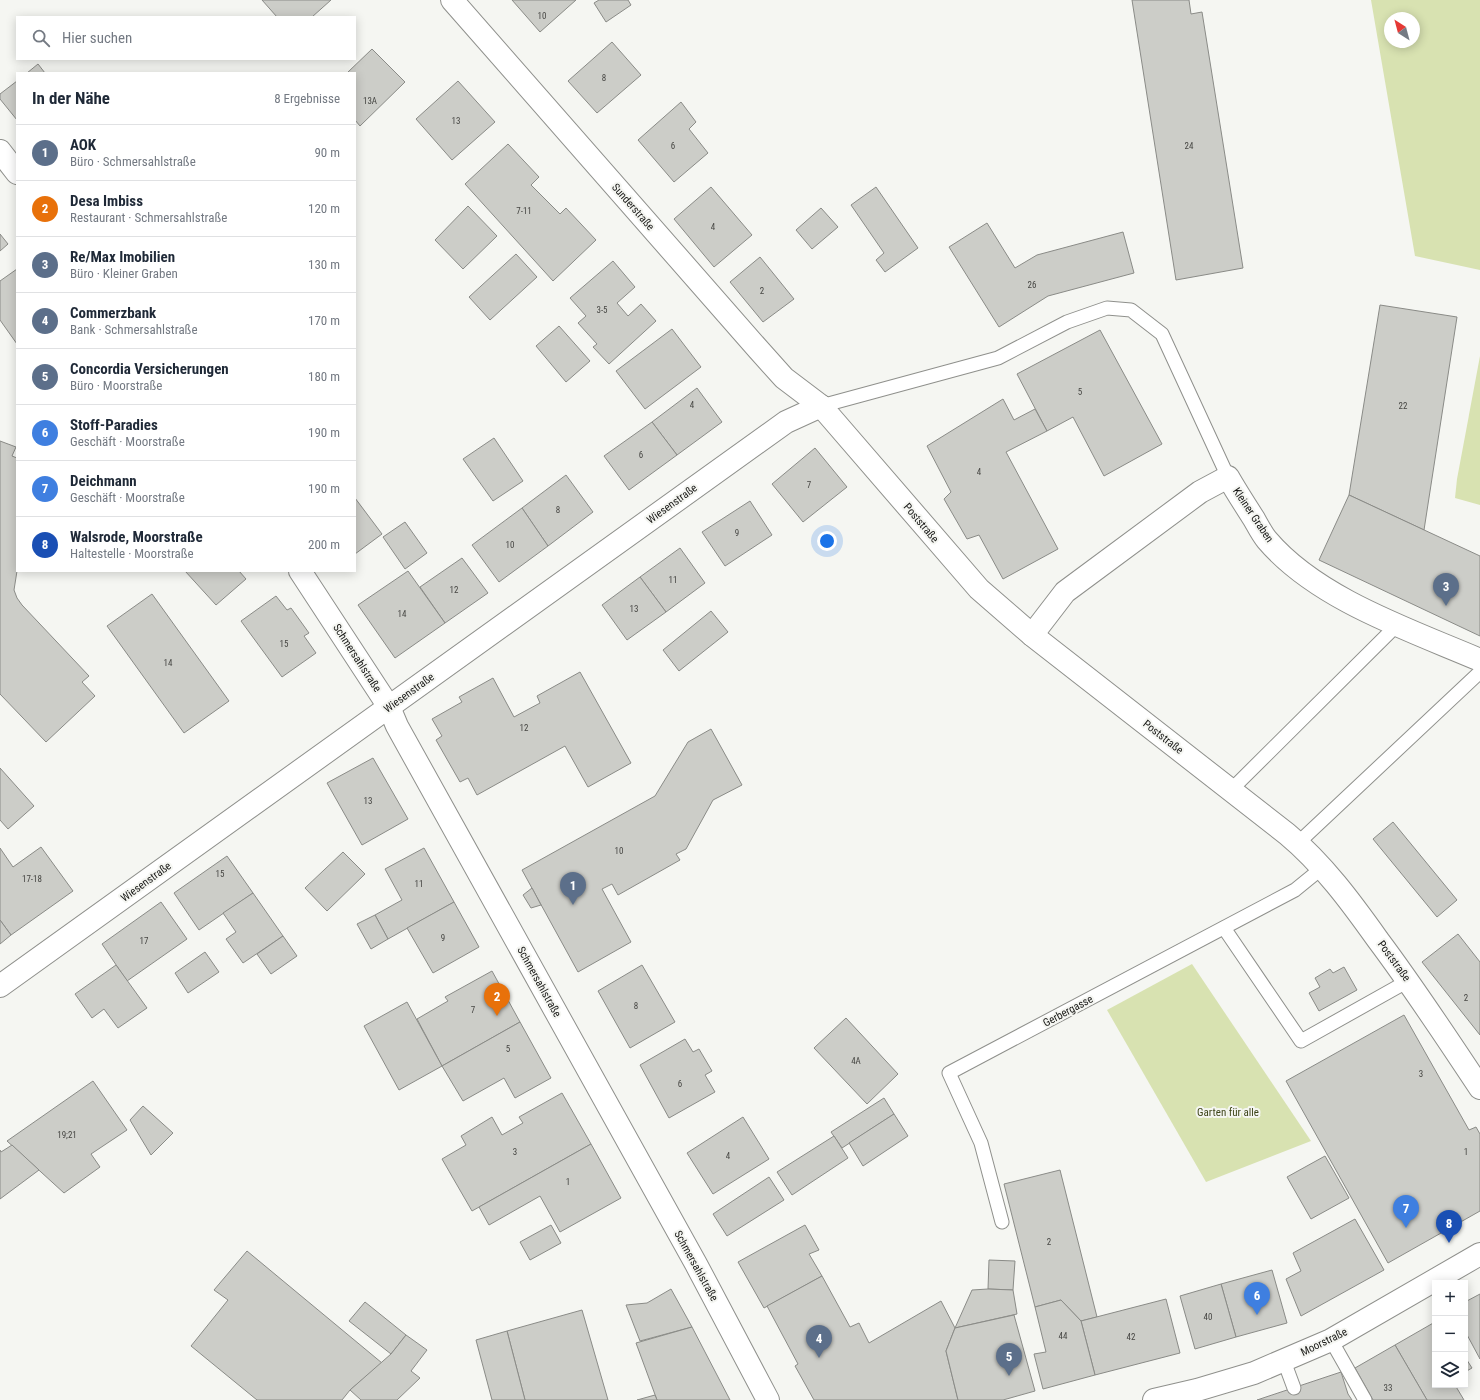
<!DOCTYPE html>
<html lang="de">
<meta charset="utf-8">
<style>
:root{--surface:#fff;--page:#f6f6f7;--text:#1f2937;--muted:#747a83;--line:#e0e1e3;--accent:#2e6da4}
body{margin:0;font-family:"Roboto Condensed",sans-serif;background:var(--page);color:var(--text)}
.controls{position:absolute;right:12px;bottom:12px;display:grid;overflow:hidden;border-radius:0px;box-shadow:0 2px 10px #0003}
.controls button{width:36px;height:36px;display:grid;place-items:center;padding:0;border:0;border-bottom:1px solid var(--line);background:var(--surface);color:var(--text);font:20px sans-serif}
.compass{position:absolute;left:1384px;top:12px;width:36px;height:36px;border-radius:50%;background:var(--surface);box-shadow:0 2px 10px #0003;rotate:324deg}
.you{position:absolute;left:827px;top:541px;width:14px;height:14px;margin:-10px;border:3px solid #fff;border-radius:50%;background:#1a73e8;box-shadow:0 0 0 6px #1a73e833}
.badge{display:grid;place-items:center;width:26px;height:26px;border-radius:50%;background:var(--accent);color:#fff;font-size:13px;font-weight:700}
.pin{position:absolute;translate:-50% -33px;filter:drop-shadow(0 1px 2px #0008)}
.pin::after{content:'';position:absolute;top:21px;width:14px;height:12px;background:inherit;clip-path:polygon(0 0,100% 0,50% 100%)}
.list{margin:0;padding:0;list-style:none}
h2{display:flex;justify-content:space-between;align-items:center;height:52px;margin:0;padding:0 16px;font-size:17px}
h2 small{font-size:13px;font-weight:400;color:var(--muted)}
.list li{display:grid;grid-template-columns:26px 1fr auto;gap:12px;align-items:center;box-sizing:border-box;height:56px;padding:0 16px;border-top:1px solid var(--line)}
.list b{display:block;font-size:15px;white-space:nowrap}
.list p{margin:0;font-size:13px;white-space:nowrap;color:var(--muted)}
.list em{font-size:13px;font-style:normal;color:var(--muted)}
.icon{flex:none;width:22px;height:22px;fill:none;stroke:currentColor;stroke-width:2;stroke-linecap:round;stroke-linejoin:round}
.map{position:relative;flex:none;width:1480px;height:1400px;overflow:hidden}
.search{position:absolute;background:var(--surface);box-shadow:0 2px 10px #0003;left:16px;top:16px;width:340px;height:44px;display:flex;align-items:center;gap:10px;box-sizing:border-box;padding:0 14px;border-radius:0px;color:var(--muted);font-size:15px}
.panel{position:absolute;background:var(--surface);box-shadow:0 2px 10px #0003;left:16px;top:72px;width:340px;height:500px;border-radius:0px}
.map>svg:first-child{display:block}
</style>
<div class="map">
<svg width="1480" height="1400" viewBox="0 0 1480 1400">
<rect width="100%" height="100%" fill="#f5f6f2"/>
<g fill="#d8e2b1" fill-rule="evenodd">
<path d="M1371,0H1480V270L1415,256ZM1390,18H1414V42H1390Z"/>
<path d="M1480,356V505L1455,498L1457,479Z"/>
<path d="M1192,964L1311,1141L1206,1182L1107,1010Z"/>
</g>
<g fill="#cccdc8" stroke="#8a8b87">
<path d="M262,0H331L312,17H277Z"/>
<path d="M512,0H576L540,32Z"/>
<path d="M599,0H628L631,5L606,22L594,3Z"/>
<path d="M1132,0H1189L1191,14L1202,12L1243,268L1176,280Z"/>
<path d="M612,42L641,75L597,113L568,81Z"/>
<path d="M372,49L405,82L360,126L355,120V73H347Z"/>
<path d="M38,64L45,73H27Z"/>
<path d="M17,81V120L0,99V94Z"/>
<path d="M458,81L495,122L452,160L416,119Z"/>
<path d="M681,102L696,122L689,129L708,153L674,182L638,140Z"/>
<path d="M508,144L539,177L531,185L560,214L566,208L596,240L553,281L465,184Z"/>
<path d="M711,187L752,235L714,267L674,219Z"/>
<path d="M876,187L918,248L885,272L876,260L884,253L851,205Z"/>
<path d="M468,206L497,236L463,269L435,240Z"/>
<path d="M821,208L838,227L812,249L796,230Z"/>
<path d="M987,223L1015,268L1037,255L1123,232L1134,273L1048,296L999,327L949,247Z"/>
<path d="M0,234L8,244L0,251Z"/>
<path d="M516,254L537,277L490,320L469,297Z"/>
<path d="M760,257L794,299L763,322L730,282Z"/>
<path d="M613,261L635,287L617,303L628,316L641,304L656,321L609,364L593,347L597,344L578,323L586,316L570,298Z"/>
<path d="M17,269V344L0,320V281Z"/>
<path d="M1380,305L1457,317L1424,530L1349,495Z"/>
<path d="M559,326L590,361L566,382L536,346Z"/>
<path d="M672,329L701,367L645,409L616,371Z"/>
<path d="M1100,330L1162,444L1104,476L1073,417L1047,431L1017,374Z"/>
<path d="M697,388L722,422L677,455L652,422Z"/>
<path d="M1003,399L1014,420L1035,409L1047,431L1006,452L1058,549L1003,579L979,535L967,539L944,499L951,492L927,446Z"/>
<path d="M652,422L677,455L629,490L604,456Z"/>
<path d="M494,438L523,481L493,501L463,459Z"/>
<path d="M0,441L16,447L12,456L17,458V571L14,590L17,598L22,605L89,676L82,682L95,696L46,742L0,694Z"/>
<path d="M815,448L847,487L803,522L772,484Z"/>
<path d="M566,475L593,512L548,546L522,508Z"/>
<path d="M1349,495L1480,556V636L1319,560Z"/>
<path d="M355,498L382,534L355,554Z"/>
<path d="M750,501L772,535L725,566L702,532Z"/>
<path d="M522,508L548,546L499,582L472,545Z"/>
<path d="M405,522L427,553L405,569L383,537Z"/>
<path d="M680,548L705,583L666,612L640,577Z"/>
<path d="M462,558L488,593L445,623L420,587Z"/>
<path d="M185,571H239L246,579L216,605Z"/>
<path d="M408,571L445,623L395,658L358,605Z"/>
<path d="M640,577L666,612L627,640L602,605Z"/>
<path d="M152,594L229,701L184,733L107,626Z"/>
<path d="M276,596L287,610L291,608L309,633L304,636L316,653L282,677L241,621Z"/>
<path d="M711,611L728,632L679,671L663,650Z"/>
<path d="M580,672L631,763L588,787L565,746L477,795L468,778L460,782L436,740L442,736L432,719L462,702L459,697L493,678L514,717L540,703L537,696Z"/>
<path d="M711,729L742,785L713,800L686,849L676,854L680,860L618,895L612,884L602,889L631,942L578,972L522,870L655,796L688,742Z"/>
<path d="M373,758L408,819L362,845L327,783Z"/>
<path d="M0,768L34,806L8,829L0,820Z"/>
<path d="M1393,822L1457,900L1437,917L1373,839Z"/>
<path d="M41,847L73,891L11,935L0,920V848L13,867Z"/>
<path d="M424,848L454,902L388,939L375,915L402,900L385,869Z"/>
<path d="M343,852L365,874L327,911L305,888Z"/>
<path d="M227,856L253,893L199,930L174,893Z"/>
<path d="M532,888L541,905L531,908L523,895Z"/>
<path d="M253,893L283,936L243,963L226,939L236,932L223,913Z"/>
<path d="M161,902L187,939L127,981L102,944Z"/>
<path d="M454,902L479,947L433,973L407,928Z"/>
<path d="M375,915L388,939L371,949L357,924Z"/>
<path d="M0,920L11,935L0,944Z"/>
<path d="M1458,934L1480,962V1035L1422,962Z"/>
<path d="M283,936L297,956L271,974L257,954Z"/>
<path d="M205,952L219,972L188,993L175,973Z"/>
<path d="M116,965L147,1008L118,1028L104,1009L92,1018L75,994Z"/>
<path d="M642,965L675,1022L630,1048L598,991Z"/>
<path d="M1344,967L1357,990L1319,1011L1309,993L1320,987L1315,978L1330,969L1333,973Z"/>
<path d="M492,971L520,1022L442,1066L417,1019L448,1001L445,997Z"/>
<path d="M407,1002L442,1066L399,1090L364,1026Z"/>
<path d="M1404,1015L1469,1130L1476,1127L1480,1134V1211L1388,1263L1286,1081Z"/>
<path d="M846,1018L898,1074L867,1104L814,1048Z"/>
<path d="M520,1022L551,1078L515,1098L504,1078L463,1101L442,1066Z"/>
<path d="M685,1039L693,1052L699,1049L712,1071L705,1075L715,1092L669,1118L640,1065Z"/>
<path d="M93,1081L127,1130L91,1154L100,1167L64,1193L7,1141Z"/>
<path d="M562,1093L591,1144L472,1211L442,1159L466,1145L461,1136L492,1117L502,1135L523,1123L519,1117Z"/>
<path d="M884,1098L894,1114L842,1148L831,1132Z"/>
<path d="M143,1106L173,1133L151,1155L130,1120Z"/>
<path d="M894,1114L908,1136L863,1166L849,1143Z"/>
<path d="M743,1117L769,1159L713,1194L687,1153Z"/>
<path d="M834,1136L848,1158L792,1195L777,1172Z"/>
<path d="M591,1144L621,1198L560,1232L540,1196L489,1225L479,1207Z"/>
<path d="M12,1145L39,1170L0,1199V1150L1,1152Z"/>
<path d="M1325,1156L1349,1198L1311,1219L1287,1177Z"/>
<path d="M1060,1170L1097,1317L1081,1321L1061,1300L1035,1307L1004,1184Z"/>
<path d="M769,1177L784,1200L727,1236L713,1214Z"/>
<path d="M1355,1219L1384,1270L1301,1316L1286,1279L1301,1271L1293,1253Z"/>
<path d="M551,1225L561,1243L530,1260L520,1242Z"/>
<path d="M805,1225L819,1250L809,1254L822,1276L764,1308L738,1262Z"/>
<path d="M247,1251L382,1363L350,1390L342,1400H257L191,1346L228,1300L214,1290Z"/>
<path d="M989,1260L1015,1261L1013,1290L988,1289Z"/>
<path d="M1272,1270L1287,1323L1236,1337L1221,1284Z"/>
<path d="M822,1276L850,1327L859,1323L869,1343L941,1301L955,1328L946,1351L958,1400H814L795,1366L798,1364L767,1306Z"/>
<path d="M1221,1284L1236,1337L1195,1349L1180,1296Z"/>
<path d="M671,1289L692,1327L640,1341L626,1305L647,1303Z"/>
<path d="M988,1289L1013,1290L1017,1314L955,1328L972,1290Z"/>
<path d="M1480,1294V1359L1465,1331V1302Z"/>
<path d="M1166,1299L1180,1353L1095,1375L1081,1321Z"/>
<path d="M1061,1300L1081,1321L1095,1375L1043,1389L1034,1354L1046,1352L1035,1307Z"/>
<path d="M365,1302L406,1335L391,1354L349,1321Z"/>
<path d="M582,1310L608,1400H525L507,1331Z"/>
<path d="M1014,1315L1035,1391L1003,1400H958L946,1351L955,1328Z"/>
<path d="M1435,1322V1385H1455L1464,1400H1427L1395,1345Z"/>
<path d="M692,1327L730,1400H657L636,1343Z"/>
<path d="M507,1331L525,1400H492L476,1340Z"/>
<path d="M406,1335L427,1350L411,1371L420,1378L397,1400H361L350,1390L391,1354Z"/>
<path d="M1395,1345L1427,1400H1373L1355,1368Z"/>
<path d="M1465,1357L1472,1368L1465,1372Z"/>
<path d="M1341,1372L1348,1394L1352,1400H1257Z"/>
<path d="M655,1395L657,1400H637Z"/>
</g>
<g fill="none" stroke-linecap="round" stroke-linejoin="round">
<defs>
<g id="service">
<path d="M821,406L998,358L1067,322L1107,308L1131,310L1162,334L1228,477"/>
<path d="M1231,790L1397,625"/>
<path d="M1298,843L1480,672"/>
<path d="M1224,928L1301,1041L1408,981"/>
<path d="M1002,1222L981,1143L949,1073L1295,890L1322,868"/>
<path d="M1331,1340L1365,1400"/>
<path d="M1284,1361L1294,1388"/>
</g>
<g id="minor">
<path d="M452,0L758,349L784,378L821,406L979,589L1032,635L1287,834C1323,864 1351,902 1378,940C1414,988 1447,1038 1480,1088"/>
<path d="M0,151L17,173"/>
<path d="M300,571L389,707L397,726L696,1264L768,1400"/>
<path d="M1032,635L1065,592L1200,492L1228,477C1236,491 1245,505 1254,519C1258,526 1262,534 1267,540C1317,599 1410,630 1480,660"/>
<path d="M0,986L786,422L821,406"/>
</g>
<path id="primary" d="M1154,1400L1197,1390L1254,1373L1331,1340L1480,1254"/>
</defs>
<use href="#service" stroke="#8f908c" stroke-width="15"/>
<use href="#minor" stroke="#8f908c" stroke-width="24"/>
<use href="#primary" stroke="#8f908c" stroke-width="24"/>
<use href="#service" stroke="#fff" stroke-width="13"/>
<use href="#minor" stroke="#fff" stroke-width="22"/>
<use href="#primary" stroke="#fff" stroke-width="22"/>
</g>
<g text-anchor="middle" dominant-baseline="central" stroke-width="4" stroke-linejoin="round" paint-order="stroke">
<g font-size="9" fill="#464643">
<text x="542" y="16">10</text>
<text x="604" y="78">8</text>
<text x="370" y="101">13A</text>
<text x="456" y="121">13</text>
<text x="673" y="146">6</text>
<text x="1189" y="146">24</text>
<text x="524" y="211">7-11</text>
<text x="713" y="227">4</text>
<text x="1032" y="285">26</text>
<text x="762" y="291">2</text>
<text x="602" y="310">3-5</text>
<text x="1080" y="392">5</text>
<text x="692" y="405">4</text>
<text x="1403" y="406">22</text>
<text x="641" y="455">6</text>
<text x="979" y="472">4</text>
<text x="809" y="485">7</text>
<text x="558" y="510">8</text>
<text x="737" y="533">9</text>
<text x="510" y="545">10</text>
<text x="673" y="580">11</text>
<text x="454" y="590">12</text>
<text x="634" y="609">13</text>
<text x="402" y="614">14</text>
<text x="284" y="644">15</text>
<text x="168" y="663">14</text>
<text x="524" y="728">12</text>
<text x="368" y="801">13</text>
<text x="619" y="851">10</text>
<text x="220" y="874">15</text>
<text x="32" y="879">17-18</text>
<text x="419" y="884">11</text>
<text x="443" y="938">9</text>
<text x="144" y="941">17</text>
<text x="1466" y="998">2</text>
<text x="636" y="1006">8</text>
<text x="473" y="1010">7</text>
<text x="508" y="1049">5</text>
<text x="856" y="1061">4A</text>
<text x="1421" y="1074">3</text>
<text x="680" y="1084">6</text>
<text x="67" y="1135">19;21</text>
<text x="515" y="1152">3</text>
<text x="1466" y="1152">1</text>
<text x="728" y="1156">4</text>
<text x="568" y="1182">1</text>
<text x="1049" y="1242">2</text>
<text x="1208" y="1317">40</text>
<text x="1063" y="1336">44</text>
<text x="1131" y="1337">42</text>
<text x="1388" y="1388">33</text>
</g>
<g font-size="11" fill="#191917" stroke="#f5f6f2">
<text transform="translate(633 207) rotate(49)">Sunderstraße</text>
<text transform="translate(672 504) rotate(-36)">Wiesenstraße</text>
<text transform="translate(1253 515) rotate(56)">Kleiner Graben</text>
<text transform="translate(921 523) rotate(50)">Poststraße</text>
<text transform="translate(357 658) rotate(57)">Schmersahlstraße</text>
<text transform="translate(409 693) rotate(-36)">Wiesenstraße</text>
<text transform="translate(1163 737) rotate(38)">Poststraße</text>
<text transform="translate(146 882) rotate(-36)">Wiesenstraße</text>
<text transform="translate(1394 961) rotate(54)">Poststraße</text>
<text transform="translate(539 982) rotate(61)">Schmersahlstraße</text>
<text transform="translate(1068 1011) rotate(-28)">Gerbergasse</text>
<text transform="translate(696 1266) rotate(61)">Schmersahlstraße</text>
<text transform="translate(1324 1342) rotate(-26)">Moorstraße</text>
</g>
<g font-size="11" fill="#3d4418" stroke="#f5f6f2">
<text x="1228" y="1112">Garten für alle</text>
</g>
</g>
</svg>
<div class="controls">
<button>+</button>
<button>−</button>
<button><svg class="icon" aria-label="layers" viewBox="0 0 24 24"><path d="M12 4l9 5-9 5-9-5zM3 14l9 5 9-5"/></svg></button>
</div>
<svg class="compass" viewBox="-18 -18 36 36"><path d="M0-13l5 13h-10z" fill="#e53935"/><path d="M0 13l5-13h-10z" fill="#747a83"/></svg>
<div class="you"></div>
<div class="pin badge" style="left:573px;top:905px;background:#5c6f8a">1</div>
<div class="pin badge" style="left:497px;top:1016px;background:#e8710a">2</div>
<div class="pin badge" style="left:1446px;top:606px;background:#5c6f8a">3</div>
<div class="pin badge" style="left:819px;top:1358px;background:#5c6f8a">4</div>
<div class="pin badge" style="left:1009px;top:1376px;background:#5c6f8a">5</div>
<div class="pin badge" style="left:1257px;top:1315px;background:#3f7fe0">6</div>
<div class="pin badge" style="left:1406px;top:1228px;background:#3f7fe0">7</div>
<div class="pin badge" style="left:1449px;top:1243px;background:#1a4fb4">8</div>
<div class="search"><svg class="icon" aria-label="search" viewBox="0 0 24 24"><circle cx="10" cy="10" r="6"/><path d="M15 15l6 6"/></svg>Hier suchen</div>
<section class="panel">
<h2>In der Nähe<small>8 Ergebnisse</small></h2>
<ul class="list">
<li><span class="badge" style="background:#5c6f8a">1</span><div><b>AOK</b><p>Büro · Schmersahlstraße</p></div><em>90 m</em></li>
<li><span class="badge" style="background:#e8710a">2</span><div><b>Desa Imbiss</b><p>Restaurant · Schmersahlstraße</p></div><em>120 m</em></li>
<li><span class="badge" style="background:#5c6f8a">3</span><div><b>Re/Max Imobilien</b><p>Büro · Kleiner Graben</p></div><em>130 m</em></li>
<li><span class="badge" style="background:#5c6f8a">4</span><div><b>Commerzbank</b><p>Bank · Schmersahlstraße</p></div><em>170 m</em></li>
<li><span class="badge" style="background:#5c6f8a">5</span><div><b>Concordia Versicherungen</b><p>Büro · Moorstraße</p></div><em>180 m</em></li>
<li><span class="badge" style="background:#3f7fe0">6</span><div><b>Stoff-Paradies</b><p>Geschäft · Moorstraße</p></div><em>190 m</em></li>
<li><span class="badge" style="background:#3f7fe0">7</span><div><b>Deichmann</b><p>Geschäft · Moorstraße</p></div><em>190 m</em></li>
<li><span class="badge" style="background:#1a4fb4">8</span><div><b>Walsrode, Moorstraße</b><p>Haltestelle · Moorstraße</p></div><em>200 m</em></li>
</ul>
</section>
</div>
